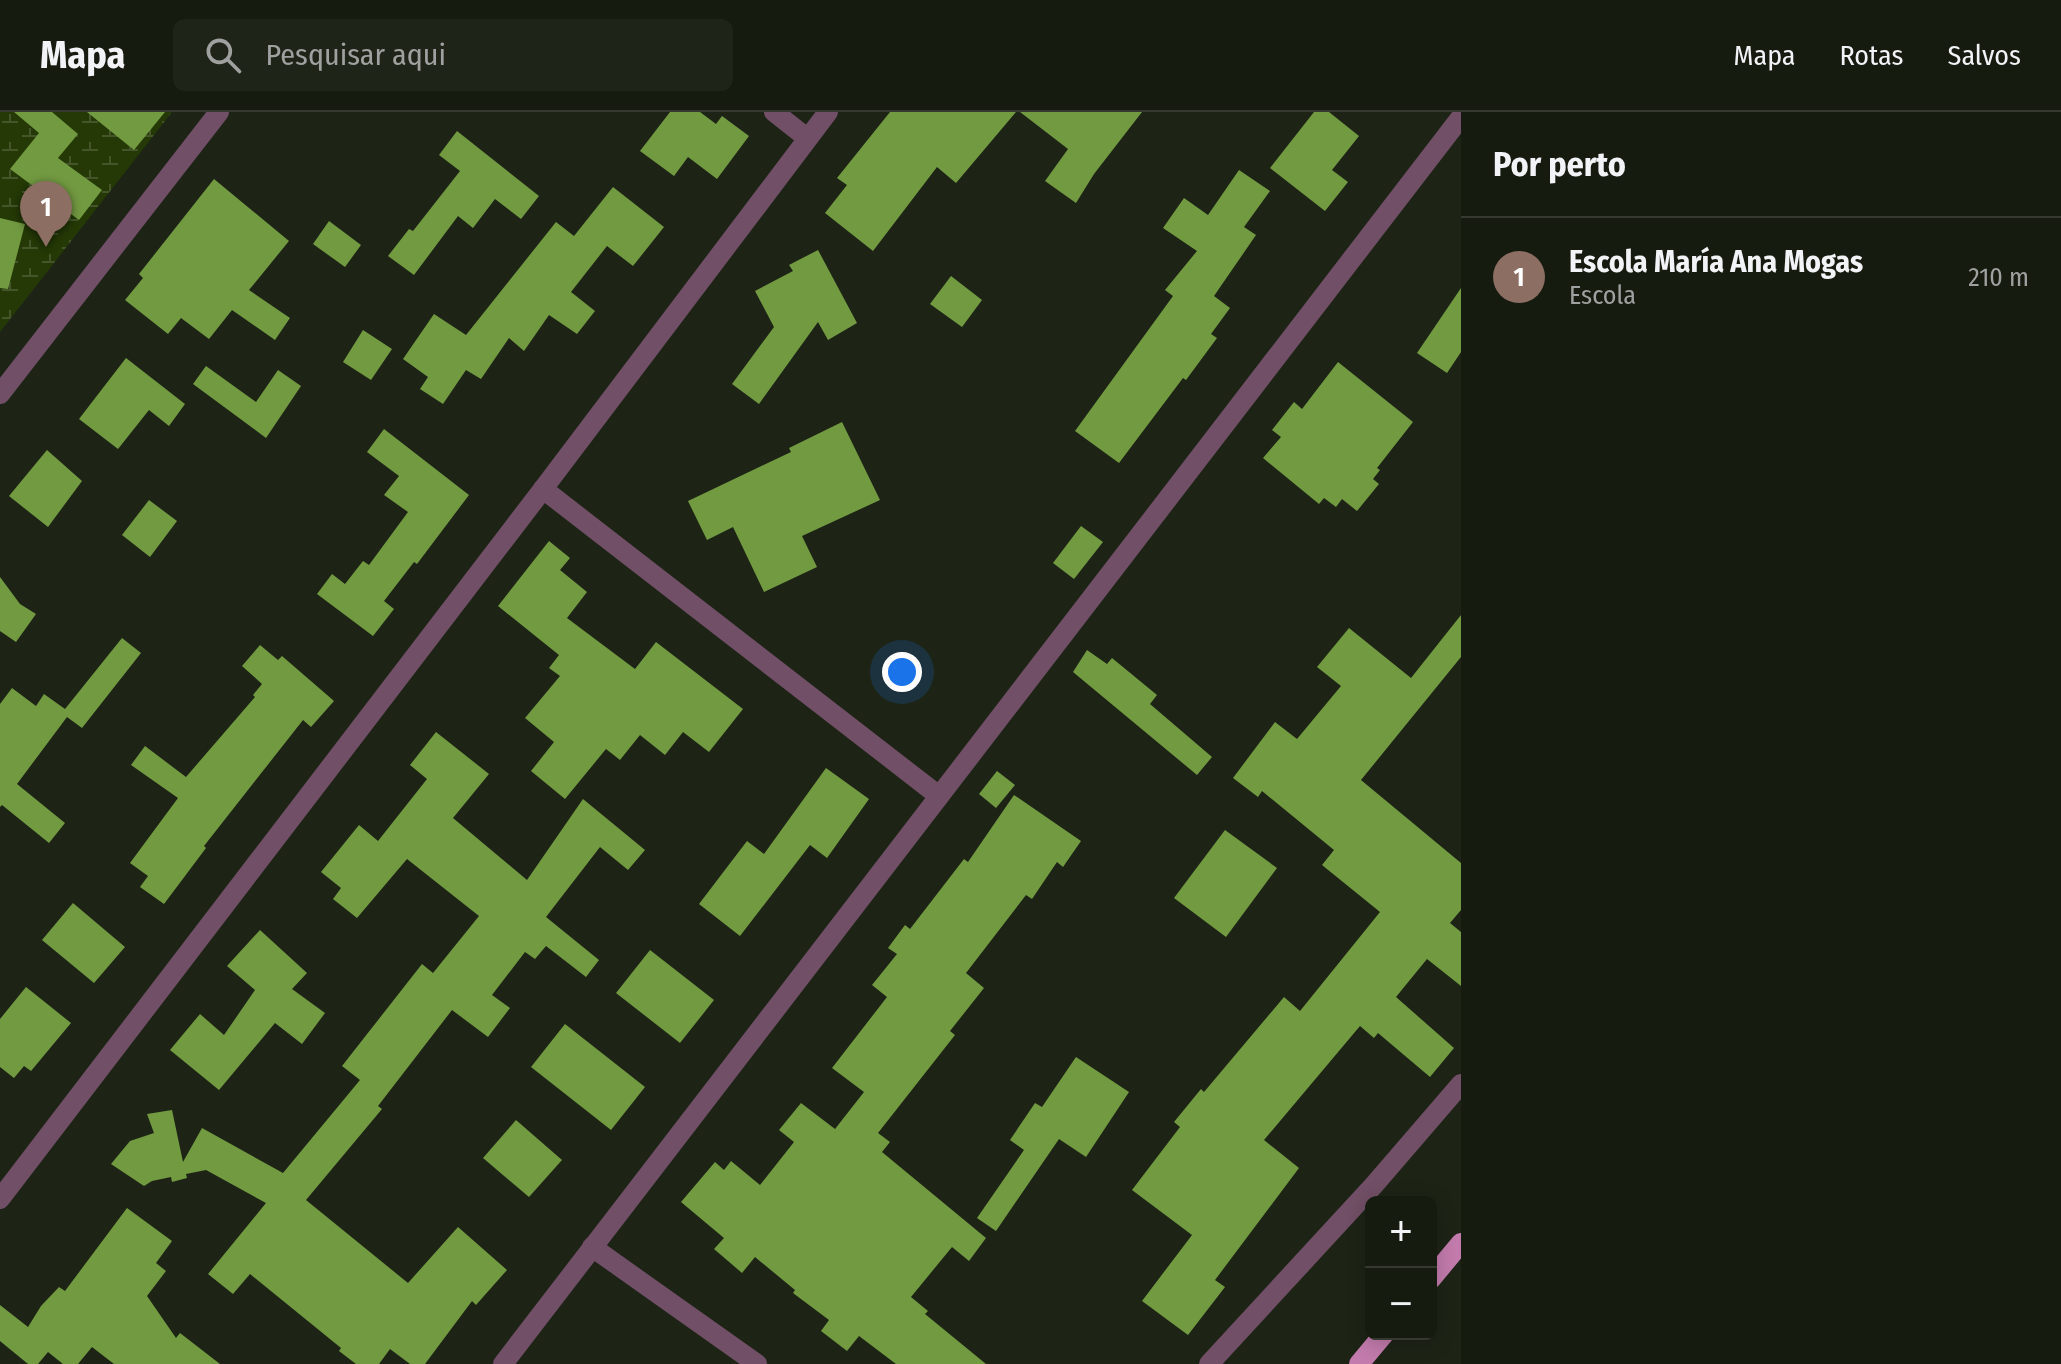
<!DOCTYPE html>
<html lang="pt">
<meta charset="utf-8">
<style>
:root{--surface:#161b10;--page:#1f2419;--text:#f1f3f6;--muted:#9ea19f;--line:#353930;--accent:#f391d5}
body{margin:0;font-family:"Fira Sans Condensed",sans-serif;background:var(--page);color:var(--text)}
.controls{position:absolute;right:24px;bottom:24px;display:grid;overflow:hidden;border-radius:12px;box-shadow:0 4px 20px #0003}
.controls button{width:72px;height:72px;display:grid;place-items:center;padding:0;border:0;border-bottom:2px solid var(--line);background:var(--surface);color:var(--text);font:40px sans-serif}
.you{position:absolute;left:902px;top:560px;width:28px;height:28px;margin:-20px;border:6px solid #fff;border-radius:50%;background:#1a73e8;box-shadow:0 0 0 12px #1a73e833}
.badge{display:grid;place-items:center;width:52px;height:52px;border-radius:50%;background:var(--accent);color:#fff;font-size:26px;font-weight:700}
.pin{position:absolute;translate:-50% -66px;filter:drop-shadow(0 2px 4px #0008)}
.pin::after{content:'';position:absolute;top:42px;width:28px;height:24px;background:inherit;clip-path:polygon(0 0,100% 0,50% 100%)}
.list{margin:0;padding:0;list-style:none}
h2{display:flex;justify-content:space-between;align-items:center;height:104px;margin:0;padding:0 32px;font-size:34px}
h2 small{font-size:26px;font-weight:400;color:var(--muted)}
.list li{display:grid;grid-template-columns:52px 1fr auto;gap:24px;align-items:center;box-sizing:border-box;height:120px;padding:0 32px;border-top:2px solid var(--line)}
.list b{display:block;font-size:30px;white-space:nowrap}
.list p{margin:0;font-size:26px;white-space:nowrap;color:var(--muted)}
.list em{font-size:26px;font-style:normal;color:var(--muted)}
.icon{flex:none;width:44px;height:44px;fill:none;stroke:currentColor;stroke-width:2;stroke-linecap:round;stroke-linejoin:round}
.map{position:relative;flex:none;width:1461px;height:1252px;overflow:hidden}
header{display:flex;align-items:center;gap:48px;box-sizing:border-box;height:112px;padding:0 40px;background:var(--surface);border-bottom:2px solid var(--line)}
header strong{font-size:38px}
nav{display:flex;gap:44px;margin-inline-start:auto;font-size:28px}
.search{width:560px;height:72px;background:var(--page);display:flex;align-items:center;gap:20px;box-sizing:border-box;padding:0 28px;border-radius:12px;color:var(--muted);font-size:30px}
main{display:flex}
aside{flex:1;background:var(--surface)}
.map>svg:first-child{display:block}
</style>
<header>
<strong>Mapa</strong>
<div class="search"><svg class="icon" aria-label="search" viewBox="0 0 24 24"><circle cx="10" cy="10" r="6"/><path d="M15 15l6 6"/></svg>Pesquisar aqui</div>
<nav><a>Mapa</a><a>Rotas</a><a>Salvos</a></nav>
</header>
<main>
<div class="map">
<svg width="1461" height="1252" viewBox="0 0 1461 1252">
<defs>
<pattern id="wetland-marsh" width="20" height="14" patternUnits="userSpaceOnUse" patternTransform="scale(2)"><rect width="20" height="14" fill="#243906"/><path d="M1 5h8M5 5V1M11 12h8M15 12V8" fill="none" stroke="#435529"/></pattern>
</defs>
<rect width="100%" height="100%" fill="#1d2416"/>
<path fill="url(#wetland-marsh)" d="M0,0H172L0,220Z"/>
<g fill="#729a41">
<path d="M14,0H52L78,22L58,46L102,78L79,108L10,57L39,21Z"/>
<path d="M87,0H165L134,38Z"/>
<path d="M670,0H700L716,12L722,4L749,24L717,67L688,45L674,64L640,39Z"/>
<path d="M890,0H1016L956,71L937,55L873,139L825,101L847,73L837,66Z"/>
<path d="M1020,0H1142L1094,62L1076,91L1045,69L1068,37Z"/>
<path d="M1314,0H1329L1359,24L1332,58L1348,70L1325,99L1270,56Z"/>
<path d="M457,19L539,84L521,107L495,87L473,116L458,104L414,163L388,144L409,117L413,119L460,59L439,43Z"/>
<path d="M1239,58L1270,79L1244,115L1256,123L1214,184L1230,196L1211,222L1217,226L1186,268L1183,266L1119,351L1075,319L1173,184L1165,178L1197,139L1163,116L1184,86L1208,103Z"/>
<path d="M214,67L289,129L249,178L290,206L275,228L232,198L209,227L181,206L168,222L125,188L143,166L139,162Z"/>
<path d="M613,75L664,115L633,154L607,134L571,180L595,199L577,222L549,203L524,239L509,226L481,267L466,258L443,292L420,277L428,265L403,247L434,202L466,223L556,110L574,124Z"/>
<path d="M0,106L25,112L8,177L0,176Z"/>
<path d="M329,109L361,133L345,155L313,132Z"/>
<path d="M818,138L857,211L828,228L818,210L759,292L732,272L774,215L755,179L793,159L789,153Z"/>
<path d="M951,164L982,188L962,215L930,192Z"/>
<path d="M1461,176V240L1447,261L1417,241Z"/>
<path d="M363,218L392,237L371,268L343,250Z"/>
<path d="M126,246L185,292L169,314L149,298L118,337L79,307Z"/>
<path d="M1338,250L1413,310L1377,356L1380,358L1373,367L1379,372L1357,399L1342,387L1336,395L1324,386L1319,392L1263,346L1281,325L1272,318L1294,290L1302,297Z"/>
<path d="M206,254L256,290L278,258L301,274L266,326L193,272Z"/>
<path d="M842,310L880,388L802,424L817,455L764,480L733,415L707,428L688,389L791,340L789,336Z"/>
<path d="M384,317L469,383L417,452L414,450L384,489L394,497L373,524L317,482L332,462L345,472L363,449L369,453L408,400L384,383L399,364L367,340Z"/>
<path d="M47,338L82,369L48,415L9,384Z"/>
<path d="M149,388L177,409L150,445L122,423Z"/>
<path d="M1081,414L1103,430L1074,467L1053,451Z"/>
<path d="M549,429L570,446L560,458L587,480L567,506L635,557L656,530L743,597L709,640L683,620L665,643L640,623L620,648L606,637L565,687L531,659L554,630L525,606L560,564L549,556L559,543L498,494Z"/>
<path d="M0,465L20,492L36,502L16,530L0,519Z"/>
<path d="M1461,503V545L1361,668L1461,751V798L1450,811L1461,820V874L1427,847L1396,885L1454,936L1430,965L1378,921L1374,926L1360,914L1264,1028L1299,1056L1215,1168L1225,1175L1188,1223L1142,1189L1192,1123L1132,1078L1180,1015L1174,1010L1201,977L1204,980L1284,885L1300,899L1380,800L1322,753L1334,738L1262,679L1258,685L1233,666L1275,610L1297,627L1341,574L1317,555L1349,516L1411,566Z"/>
<path d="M122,526L141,541L82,616L67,605L17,672L65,711L49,731L2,693L0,695V592L12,576L36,594L44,582L65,597Z"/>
<path d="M260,533L278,548L282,544L334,589L311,615L303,608L204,734L206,736L164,792L140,775L148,764L130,751L178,686L131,653L145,634L186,665L255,585L253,583L262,572L242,554Z"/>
<path d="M1087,538L1107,552L1112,546L1157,583L1150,592L1212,645L1197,663L1073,560Z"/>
<path d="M436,620L489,662L453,706L527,768L583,687L645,738L628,758L600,735L546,805L599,848L586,865L546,834L535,847L525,840L492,883L510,896L488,925L452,898L378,994L382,997L306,1088L408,1171L458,1115L507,1158L476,1193L472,1189L425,1252H410L390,1237L379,1252H356L339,1239L341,1236L250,1162L233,1182L208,1162L266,1091L206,1058L186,1062L187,1066L172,1070L171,1065L152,1069L144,1074L111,1052L130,1029L154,1021L147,1002L172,998L183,1050L202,1016L283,1061L360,968L342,954L422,852L433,861L479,804L407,747L357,806L333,787L341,776L321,760L359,713L378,729L427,667L410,653Z"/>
<path d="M826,656L869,687L827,746L810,733L740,824L699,792L747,729L764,742Z"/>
<path d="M997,659L1015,673L996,696L979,682Z"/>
<path d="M1014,683L1081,729L1063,755L1057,750L1032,787L1026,783L966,861L984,876L950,919L955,923L878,1021L890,1030L882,1040L986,1126L969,1149L952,1135L911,1185L928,1199L925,1202L986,1252H896L859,1224L847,1239L821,1219L829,1208L793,1181L795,1178L755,1145L742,1161L714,1137L724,1126L681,1090L715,1050L724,1058L731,1049L760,1073L794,1030L779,1018L801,991L835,1017L864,980L832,956L887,885L872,873L897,842L888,836L905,813L910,817L964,747L968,750Z"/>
<path d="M1225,718L1277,756L1226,825L1174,786Z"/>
<path d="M73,791L125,835L94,871L42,828Z"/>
<path d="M260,818L307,861L292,877L325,901L302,932L275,911L219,978L170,938L200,902L224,923L255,878L227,854Z"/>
<path d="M650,838L714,888L680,931L616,881Z"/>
<path d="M26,875L71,911L31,959L24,954L14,966L0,955V907Z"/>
<path d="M565,912L645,975L611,1018L531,955Z"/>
<path d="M1076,945L1129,980L1086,1045L1059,1027L996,1119L977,1106L1024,1038L1010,1028L1035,991L1042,995Z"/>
<path d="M516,1008L562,1048L529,1085L483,1046Z"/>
<path d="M127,1096L172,1129L156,1151L166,1159L147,1184L176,1226L180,1221L220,1252H114L92,1235L78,1252H63L48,1240L38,1252H28L0,1229V1193L28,1215L41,1194L59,1175L65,1179Z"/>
</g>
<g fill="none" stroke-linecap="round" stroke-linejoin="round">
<g stroke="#714f66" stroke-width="20">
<path d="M774,0L807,26"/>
<path d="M0,282L219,0"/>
<path d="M543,377L939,684"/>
<path d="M0,1087L543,377L828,0"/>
<path d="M592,1135L757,1252"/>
<path d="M503,1252L1461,5"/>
<path d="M1209,1252L1374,1073L1461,972"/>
</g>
<g stroke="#c27bac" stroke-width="20">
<path d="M1431,1167L1461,1131"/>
<path d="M1359,1252L1384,1222"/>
</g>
</g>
</svg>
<div class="controls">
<button>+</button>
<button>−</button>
</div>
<div class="you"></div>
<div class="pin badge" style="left:46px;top:135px;background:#8d6e63">1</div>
</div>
<aside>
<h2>Por perto<small></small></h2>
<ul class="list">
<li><span class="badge" style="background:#8d6e63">1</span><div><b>Escola María Ana Mogas</b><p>Escola</p></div><em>210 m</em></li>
</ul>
</aside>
</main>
